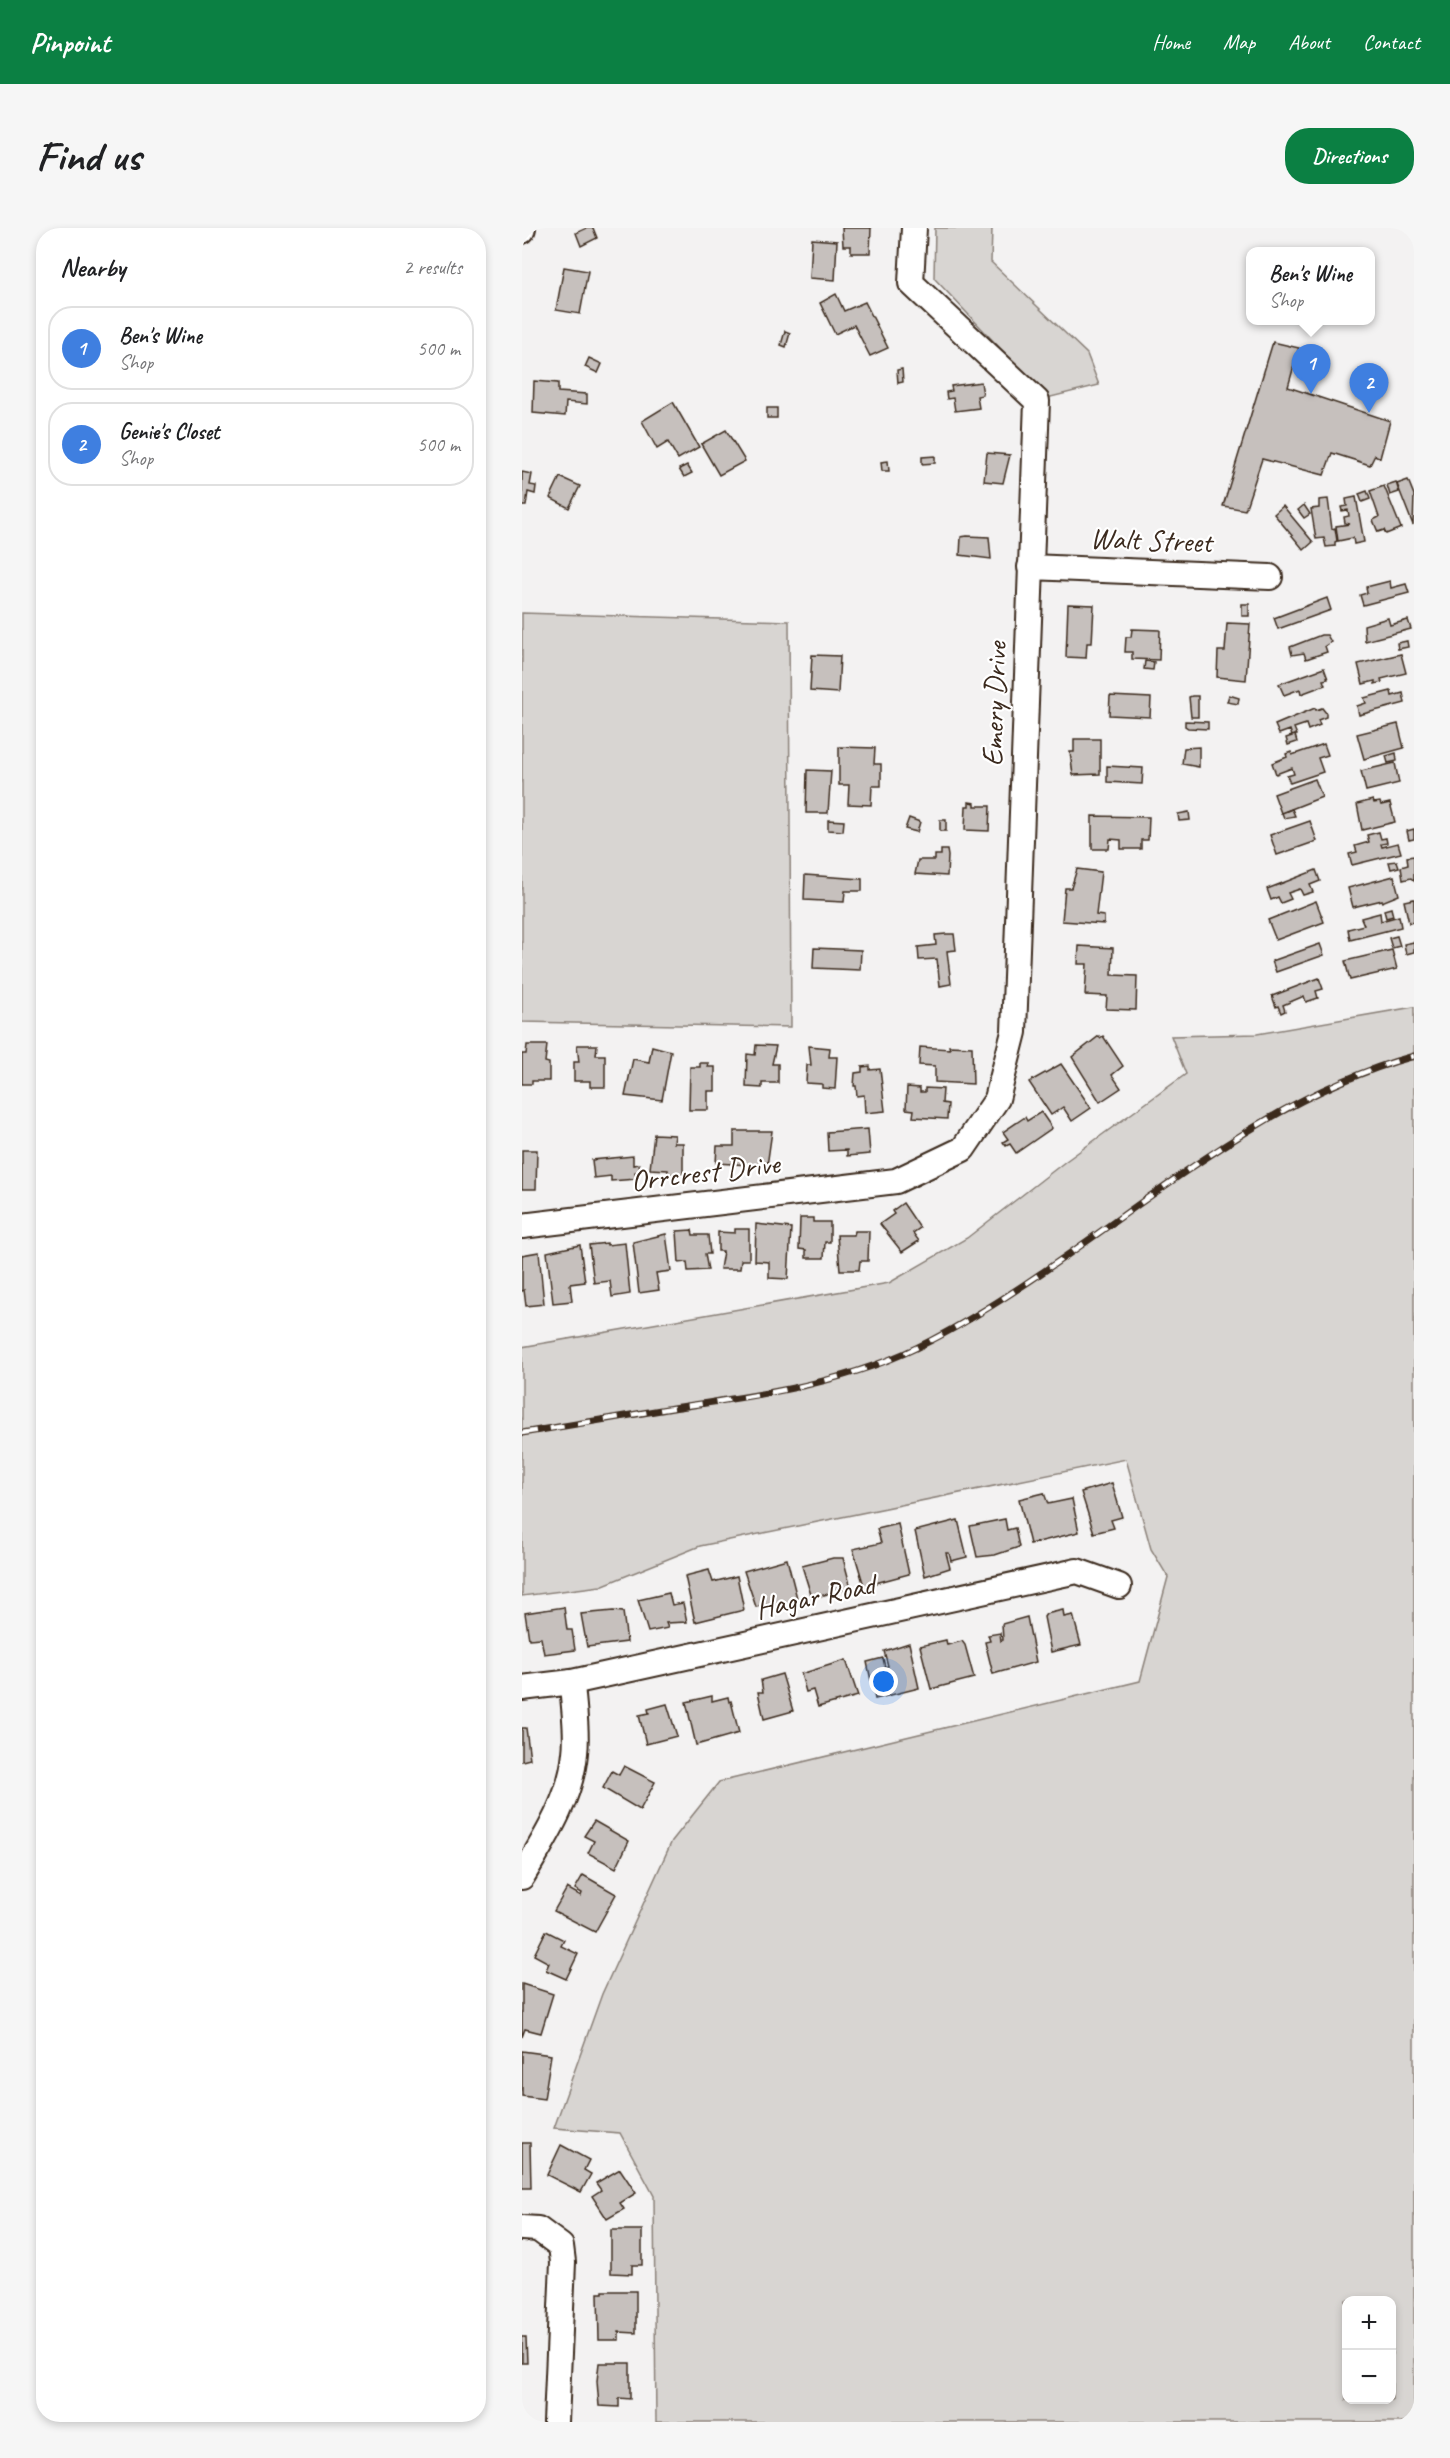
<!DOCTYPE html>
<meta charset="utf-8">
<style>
:root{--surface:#fff;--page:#f6f6f6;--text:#202124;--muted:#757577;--line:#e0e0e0;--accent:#0b8043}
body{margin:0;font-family:Caveat,sans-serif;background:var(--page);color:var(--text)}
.controls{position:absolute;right:18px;bottom:18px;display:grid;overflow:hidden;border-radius:12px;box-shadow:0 3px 9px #0003}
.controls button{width:54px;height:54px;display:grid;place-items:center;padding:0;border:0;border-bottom:2px solid var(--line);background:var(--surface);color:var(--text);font:30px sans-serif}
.you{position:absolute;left:362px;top:1454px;width:21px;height:21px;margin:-15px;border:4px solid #fff;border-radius:50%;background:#1a73e8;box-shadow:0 0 0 9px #1a73e833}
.badge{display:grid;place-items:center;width:39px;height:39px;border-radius:50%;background:var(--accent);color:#fff;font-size:20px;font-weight:700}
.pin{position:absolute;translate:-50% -50px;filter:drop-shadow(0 2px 3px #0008)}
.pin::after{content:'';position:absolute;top:32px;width:21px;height:18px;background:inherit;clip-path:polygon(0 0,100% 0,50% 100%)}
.popup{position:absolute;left:724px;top:19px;width:129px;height:78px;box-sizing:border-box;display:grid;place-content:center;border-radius:12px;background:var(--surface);filter:drop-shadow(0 2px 4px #0005);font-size:20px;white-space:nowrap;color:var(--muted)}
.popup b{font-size:22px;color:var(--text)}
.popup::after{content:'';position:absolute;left:50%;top:100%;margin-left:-12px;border:12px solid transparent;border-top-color:var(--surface)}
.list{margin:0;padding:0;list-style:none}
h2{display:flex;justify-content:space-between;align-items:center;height:78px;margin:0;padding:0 24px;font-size:26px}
h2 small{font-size:20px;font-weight:400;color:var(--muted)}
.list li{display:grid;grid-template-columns:39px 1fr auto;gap:18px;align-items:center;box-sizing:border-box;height:84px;margin:0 12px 12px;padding:0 12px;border:2px solid var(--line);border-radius:24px}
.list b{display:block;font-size:22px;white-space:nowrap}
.list p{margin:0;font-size:20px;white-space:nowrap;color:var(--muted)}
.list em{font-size:20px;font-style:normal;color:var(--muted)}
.map{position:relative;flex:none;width:892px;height:2194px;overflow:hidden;border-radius:24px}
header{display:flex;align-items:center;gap:36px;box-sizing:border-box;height:84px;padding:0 30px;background:var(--accent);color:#fff}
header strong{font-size:28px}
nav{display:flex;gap:33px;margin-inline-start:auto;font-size:21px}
.intro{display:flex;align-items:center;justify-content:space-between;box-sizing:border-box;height:144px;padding:0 36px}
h1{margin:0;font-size:42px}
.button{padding:15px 27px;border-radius:24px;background:var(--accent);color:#fff;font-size:21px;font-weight:700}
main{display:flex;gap:36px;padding:0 36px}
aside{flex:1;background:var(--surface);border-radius:24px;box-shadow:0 3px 9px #0003}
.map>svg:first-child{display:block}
</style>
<header>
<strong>Pinpoint</strong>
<nav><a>Home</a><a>Map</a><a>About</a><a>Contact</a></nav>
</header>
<div class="intro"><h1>Find us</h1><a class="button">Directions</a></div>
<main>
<aside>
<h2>Nearby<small>2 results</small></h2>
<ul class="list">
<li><span class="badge" style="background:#3f7fe0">1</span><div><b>Ben's Wine</b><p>Shop</p></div><em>500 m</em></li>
<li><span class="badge" style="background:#3f7fe0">2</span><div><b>Genie's Closet</b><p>Shop</p></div><em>500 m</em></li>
</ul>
</aside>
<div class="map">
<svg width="892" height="2194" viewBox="0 0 892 2194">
<rect width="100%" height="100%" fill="#f3f2f2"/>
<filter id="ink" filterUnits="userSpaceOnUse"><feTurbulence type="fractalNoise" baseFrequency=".0167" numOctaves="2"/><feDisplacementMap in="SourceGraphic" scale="12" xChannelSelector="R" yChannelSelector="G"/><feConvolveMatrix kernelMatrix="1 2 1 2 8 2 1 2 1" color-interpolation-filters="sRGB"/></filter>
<g filter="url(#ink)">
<g fill="#d8d5d2" stroke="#8a8078" stroke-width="1.5" fill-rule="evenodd">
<path d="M413,0H470L469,34L565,126L577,157L525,170L412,50Z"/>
<path d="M0,385L267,393L269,799L0,794Z"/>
<path d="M892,779V2194H134L132,1968L98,1905L32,1900L80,1766L150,1613L197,1554L618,1453L646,1349L629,1321L604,1231L178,1318L79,1358L0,1368V1119L367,1055L445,1010L544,933L664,846L649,808L735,806ZM870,2072V2172H824V2072Z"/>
</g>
<g fill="#c6c0bd" stroke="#3b2a1e" stroke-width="1.5">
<path d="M65,0H71L75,10L59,18L54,5Z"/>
<path d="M320,0H349L348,25H329V18H321Z"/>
<path d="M290,11L315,13L313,52L288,50Z"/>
<path d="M42,39L66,43L58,86L34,82Z"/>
<path d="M314,66L322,83L343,74L366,120L348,128L332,97L313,106L298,75Z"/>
<path d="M263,103L268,105L264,119L259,117Z"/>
<path d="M751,114L777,120L766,159L868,193L858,230L853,227L848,237L810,225L802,247L740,231L723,282L701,278Z"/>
<path d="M67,130L80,136L76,145L63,139Z"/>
<path d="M380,141L381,154L376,155L375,142Z"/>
<path d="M12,153L36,155V164L65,166V176L44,174L43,188L11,185Z"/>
<path d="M459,154L461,167L455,168L457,180L433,183L431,170L425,171L424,164L430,163L429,158Z"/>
<path d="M151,174L177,219L156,231L146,214L135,221L120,193Z"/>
<rect x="245" y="180" width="10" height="10"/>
<path d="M204,202L223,233L197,247L179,216Z"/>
<path d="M465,225L488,227L481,255L462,253Z"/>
<path d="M413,228V235L400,236V229Z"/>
<path d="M366,233L367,243H360L359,234Z"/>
<path d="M165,237L170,245L162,249L157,241Z"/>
<path d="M0,244L10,246L8,257L14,258L13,266L6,264L4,278H0Z"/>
<path d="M38,249L58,258L47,280L28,270Z"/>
<path d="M886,252L892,267L891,297L875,256Z"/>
<path d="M874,254L877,264L868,267L865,257Z"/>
<path d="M862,258L879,300L864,306L862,302L856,304L851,292L857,289L848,263Z"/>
<path d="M845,263L848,271L840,274L837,266Z"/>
<path d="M834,269L842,314L832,316L831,310L816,313L814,298L828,296L823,295L822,289L827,288L826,282L820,283L819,279L825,278L824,271Z"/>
<path d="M806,271L810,301L813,300L815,313L813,314V318L804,319L802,310L794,311L789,281L797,280V272Z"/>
<path d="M782,277L788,286L782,290L776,282Z"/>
<path d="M761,278L791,314L782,322L752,286Z"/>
<path d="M445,308L467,309L469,331L438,327L439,309Z"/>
<path d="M868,353L869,360L884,356L887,365L841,377L838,367L845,365L844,359Z"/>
<path d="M805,370L809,382L756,401L752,390Z"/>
<path d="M546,376L572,377L570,415H565L564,430L544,429Z"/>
<rect x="720" y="376" width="7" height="12"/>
<path d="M866,390L868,397L886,392L889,401L843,413L842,397Z"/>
<path d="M705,395L728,396L724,452L695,449L696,423H703Z"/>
<path d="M610,401L638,402L637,432L610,431V424H603L604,409H609Z"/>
<path d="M799,407H805L809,414L803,418L805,424L784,431L782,425L770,427L768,419Z"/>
<path d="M885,413L886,419L876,421L875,415Z"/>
<path d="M879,426L884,445L859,451L860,454L853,456V453L841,456L836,436Z"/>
<path d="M290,427L318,428L316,465L288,463Z"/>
<path d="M623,433L632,434L631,442L622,441Z"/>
<path d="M802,440L806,451L801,452L803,457L779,466L778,461L762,467L757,456Z"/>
<path d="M869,463L870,468L881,465L883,475L837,487L835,478L844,475L842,470Z"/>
<path d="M707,467L717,470L716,476L705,474Z"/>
<path d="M588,468L629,470L628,489L587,487Z"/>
<path d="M670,468H676V489H669L667,469Z"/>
<path d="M793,480L794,482L800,480L804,485V489L796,492L798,497L786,502L784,496L772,500L775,507L770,508L768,502L757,506L753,497Z"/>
<path d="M663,493L686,494V501L666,500L663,498Z"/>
<path d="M876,496L882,520L842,531L835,506Z"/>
<path d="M773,507L775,514L766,517L764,510Z"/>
<path d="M552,511H578V546L551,547L548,524H552Z"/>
<path d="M802,516L806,527L796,530L801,544L768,555L765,548L772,546L770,540L754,546L750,535L765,529L764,526L769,524L770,527Z"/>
<path d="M317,519L353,520L352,536H359V558H350L349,577L326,576L327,557H317Z"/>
<path d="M677,519V539L660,536L662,520Z"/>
<path d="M874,525L875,533L866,535L864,528Z"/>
<path d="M873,535L877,555L844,563L839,543Z"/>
<path d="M585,538L621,540L620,556L585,554Z"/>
<path d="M285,542L309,543L306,585H284Z"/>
<path d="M793,551L800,569L759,585L752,566Z"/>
<path d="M851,572L852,575L858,574L859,577L868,575L873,594L840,602L835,576Z"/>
<path d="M447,574L453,575V578H468L467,603L443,602L444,578H447Z"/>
<path d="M770,581L773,588L762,590L760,585Z"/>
<path d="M667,584L668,592L657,593L656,586Z"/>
<path d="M570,588L627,589L626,612H619V621H599V612L588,611L587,621H570Z"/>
<path d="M387,590L398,594L395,604L383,601Z"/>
<path d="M306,592L322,593L321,603L306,602Z"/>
<rect x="418" y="592" width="6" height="11"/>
<path d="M788,593L795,613L755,627L748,607Z"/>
<path d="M892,601V611L887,612L885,603Z"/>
<path d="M857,604L859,611L864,610L865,615L859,616L860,619L876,615L879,625L830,637L827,626L835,624L833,618L847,614L845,607Z"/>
<path d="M419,622H425L426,628L425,648L393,646L396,632H413V627H419Z"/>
<path d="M892,628V653L889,650L881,652L879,639L886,637L885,629Z"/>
<path d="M875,633L877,639L869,641L867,634Z"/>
<path d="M555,641L579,644L574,687L582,688V696L540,693L543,660H549Z"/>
<path d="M794,642L798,653L788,657L791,664L781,667L778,661L766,665L769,671L759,675L756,669L749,672L745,661Z"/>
<path d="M283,647L340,651V663H323L322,674L282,672Z"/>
<path d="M872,648L877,667L860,674V672L831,679L826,660Z"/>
<path d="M892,671V694L887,695L882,673Z"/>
<path d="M794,673L802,694L754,712L746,692Z"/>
<path d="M869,680L871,688L864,690L862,682Z"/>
<path d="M858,685L859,693L877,688L879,699L828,712L826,701L842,697L839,690Z"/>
<path d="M424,706H432L434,722L425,723L429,756L418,758L415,731L397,732L396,719L414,717L413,707Z"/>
<path d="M875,708L878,718L870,720L867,710Z"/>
<path d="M892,714V724L884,726L882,716Z"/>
<path d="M798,716L802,727L754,744L750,733Z"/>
<path d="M557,718L591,720L590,747L615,748L614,782L584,781L585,768L563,767L565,736H556Z"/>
<path d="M292,720L339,722L338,742L291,740Z"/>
<path d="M870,722L875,741L828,752L823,733Z"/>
<path d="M797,750L801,761L794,763L796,770L784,774L782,768L761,777L763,783L759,785L756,778L754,779L750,768Z"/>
<path d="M577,808L578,810L581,808L601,838L590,847L599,860L578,874L550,829Z"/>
<path d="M5,817H25L23,834L27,835V853H10V856H0V826H4Z"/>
<path d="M55,817H75L74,827H83V859H68V853H52V834H57Z"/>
<path d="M234,817L254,818L250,836H256V855H240V860L224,859L225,826L233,827Z"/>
<path d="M130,818L149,823L140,872L103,868L111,831L127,834Z"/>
<path d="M287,818L308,820L307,829H315L313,861L300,860V856L284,855L285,837H289Z"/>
<path d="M427,818L450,819L451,856L413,854V838L397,837L398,819L428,821Z"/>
<path d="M178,835H187L186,839H193V863H186V882H167L168,839H178Z"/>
<path d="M539,836L569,880L550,893L541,879L529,887L507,854Z"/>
<path d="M348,838V842L358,841L363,883L343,885L342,867L335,868L334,858H332L333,845L340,844V839Z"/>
<path d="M385,859L398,860V864H403V860L421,861L420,875L426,876L425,891L391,889L392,882L384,881Z"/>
<path d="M519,884L530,900L494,925L488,916L484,918L481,914L486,911L481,904L503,889L505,893Z"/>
<path d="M346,901L348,926L325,928V922L306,923L305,904Z"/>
<path d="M212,903H250L245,938L194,935L195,918H212Z"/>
<path d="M132,906L153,907L152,915H161V947L146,946V942L128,941Z"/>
<path d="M0,922H15L14,961H0Z"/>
<path d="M111,928V937L117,936L118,943L113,944L114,951L89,953V948L72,950L70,932Z"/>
<path d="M381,975L398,1000L391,1005L397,1013L380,1024L358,996L372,986L370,983Z"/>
<path d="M278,990H291V994H308V1014H303L302,1030H284V1022L277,1021Z"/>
<path d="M234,996L269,1000L266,1051L247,1050V1034L233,1033Z"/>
<path d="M213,1001H227V1032H219L218,1041H198L201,1023H196V1004L213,1005Z"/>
<path d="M170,1002L171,1007H186L188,1026H183L186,1042L166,1043L165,1034L157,1035L155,1003Z"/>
<path d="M333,1003H347L346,1033H338L337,1042H318L315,1007H332Z"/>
<path d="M144,1006L149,1043L134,1045L137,1062L117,1065L111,1014Z"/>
<path d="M85,1015V1017L103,1015L108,1066L90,1069L88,1053L72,1055L67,1017Z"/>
<path d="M58,1017L63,1054L48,1056L50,1073L31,1075L25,1024Z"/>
<path d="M17,1024L22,1076L4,1078L2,1062L0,1063V1027Z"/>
<path d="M590,1255L600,1289L589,1292L592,1300L572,1305L559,1264Z"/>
<path d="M522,1265L526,1276L550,1271L557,1304L508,1316L497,1271Z"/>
<path d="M483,1291L485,1302L493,1300L497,1319L473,1327L455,1329L448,1298Z"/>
<path d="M436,1292L445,1329L429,1333L427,1325H424L428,1340L403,1348L393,1303Z"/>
<path d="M376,1296L387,1346L342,1358L331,1321L359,1315L355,1301Z"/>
<path d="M311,1330H321L329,1360L290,1370L280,1338Z"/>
<path d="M265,1331L276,1374L250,1381L249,1375L234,1379L222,1343Z"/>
<path d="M187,1342L191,1354L215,1348L222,1382L173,1394L163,1348Z"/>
<path d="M147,1365L150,1377L161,1375L165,1394L144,1395L146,1400L126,1404L116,1372Z"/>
<path d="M42,1379L45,1402H50L53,1422L22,1426L19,1410L7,1411L3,1385Z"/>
<path d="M541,1382L542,1389L551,1387L559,1417L529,1424L522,1389L524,1386Z"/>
<path d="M91,1383L101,1384L105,1414L65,1419L59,1386Z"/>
<path d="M505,1389L514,1434L471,1446L463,1414L468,1413L466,1407L478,1405L479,1413L481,1412L480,1396Z"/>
<path d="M424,1412L425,1417L440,1413L443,1417L452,1450L409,1461L398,1418Z"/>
<path d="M387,1415L397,1460L353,1471L345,1434L361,1430L363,1439L366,1438L362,1423Z"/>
<path d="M324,1432L336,1468L296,1479L291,1462L284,1464L279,1446Z"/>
<path d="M260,1446L271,1483L242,1491L236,1464H241L239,1452Z"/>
<path d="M190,1468V1473L206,1469L207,1474L209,1473L217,1505L174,1517L164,1474Z"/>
<path d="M145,1476L155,1508L124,1516L117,1487L127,1485L126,1481Z"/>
<path d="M0,1500H4L8,1531L0,1533Z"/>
<path d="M102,1538L133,1554L118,1582L81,1560L90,1543L97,1547Z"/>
<path d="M72,1593L107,1613L94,1640L66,1625L72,1613L62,1608Z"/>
<path d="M61,1647L94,1666L73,1704L32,1683L45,1660L59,1668L60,1665L53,1661Z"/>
<path d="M24,1703L42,1712L39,1718L56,1726L44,1751L24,1742L27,1735L12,1727Z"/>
<path d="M0,1756L31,1766L19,1805L3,1801L0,1809Z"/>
<path d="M0,1823L29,1827L22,1871L0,1868Z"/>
<path d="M0,1915H8L9,1960H0Z"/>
<path d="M39,1917L67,1932L62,1942L69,1946L59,1964L25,1947Z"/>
<path d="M98,1941L114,1965L98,1975L102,1981L85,1991L70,1968L79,1962L74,1955Z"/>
<path d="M89,2002H120V2037H110V2046L89,2045Z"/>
<path d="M81,2063H114V2105L97,2104V2112H77L76,2065H81Z"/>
<path d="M0,2109H4L5,2135H0Z"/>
<path d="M77,2135H108V2171L97,2170V2179L77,2178L75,2153Z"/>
</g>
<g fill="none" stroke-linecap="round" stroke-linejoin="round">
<defs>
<g id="minor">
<path d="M0,3L1,0"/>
<path d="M508,339L748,349"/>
<path d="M0,998L374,953L441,921L475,871L492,804L515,173L389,55L392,0"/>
<path d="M0,1460L50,1454L555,1343L597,1358"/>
<path d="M0,1649C23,1610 49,1571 53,1525C56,1502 51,1477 50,1454"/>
<path d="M0,2000L16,2001L39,2018L41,2034L34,2194"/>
</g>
</defs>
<use href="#minor" stroke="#3b2a1e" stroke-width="28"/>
<use href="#minor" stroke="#fff" stroke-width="24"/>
<defs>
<path id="rail" d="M0,1205C51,1197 101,1188 151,1180C240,1167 328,1155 408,1113C572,1028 712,877 892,828"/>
</defs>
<use href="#rail" stroke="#3b2a1e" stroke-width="7"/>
<use href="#rail" stroke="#fff" stroke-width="4.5" stroke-dasharray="14" stroke-linecap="butt"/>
</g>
</g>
<g text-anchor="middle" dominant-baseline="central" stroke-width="4.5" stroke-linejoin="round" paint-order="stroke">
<g font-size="30" fill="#3b2a1e" stroke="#fff">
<text transform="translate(629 312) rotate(2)">Walt Street</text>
<text transform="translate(472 476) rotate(-88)">Emery Drive</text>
<text transform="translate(183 944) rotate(-7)">Orrcrest Drive</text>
<text transform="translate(293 1368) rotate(-12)">Hagar Road</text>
</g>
</g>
</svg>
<div class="controls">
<button>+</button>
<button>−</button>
</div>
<div class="you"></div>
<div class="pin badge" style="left:789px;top:166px;background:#3f7fe0">1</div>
<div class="popup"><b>Ben's Wine</b>Shop</div>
<div class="pin badge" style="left:847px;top:185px;background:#3f7fe0">2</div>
</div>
</main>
